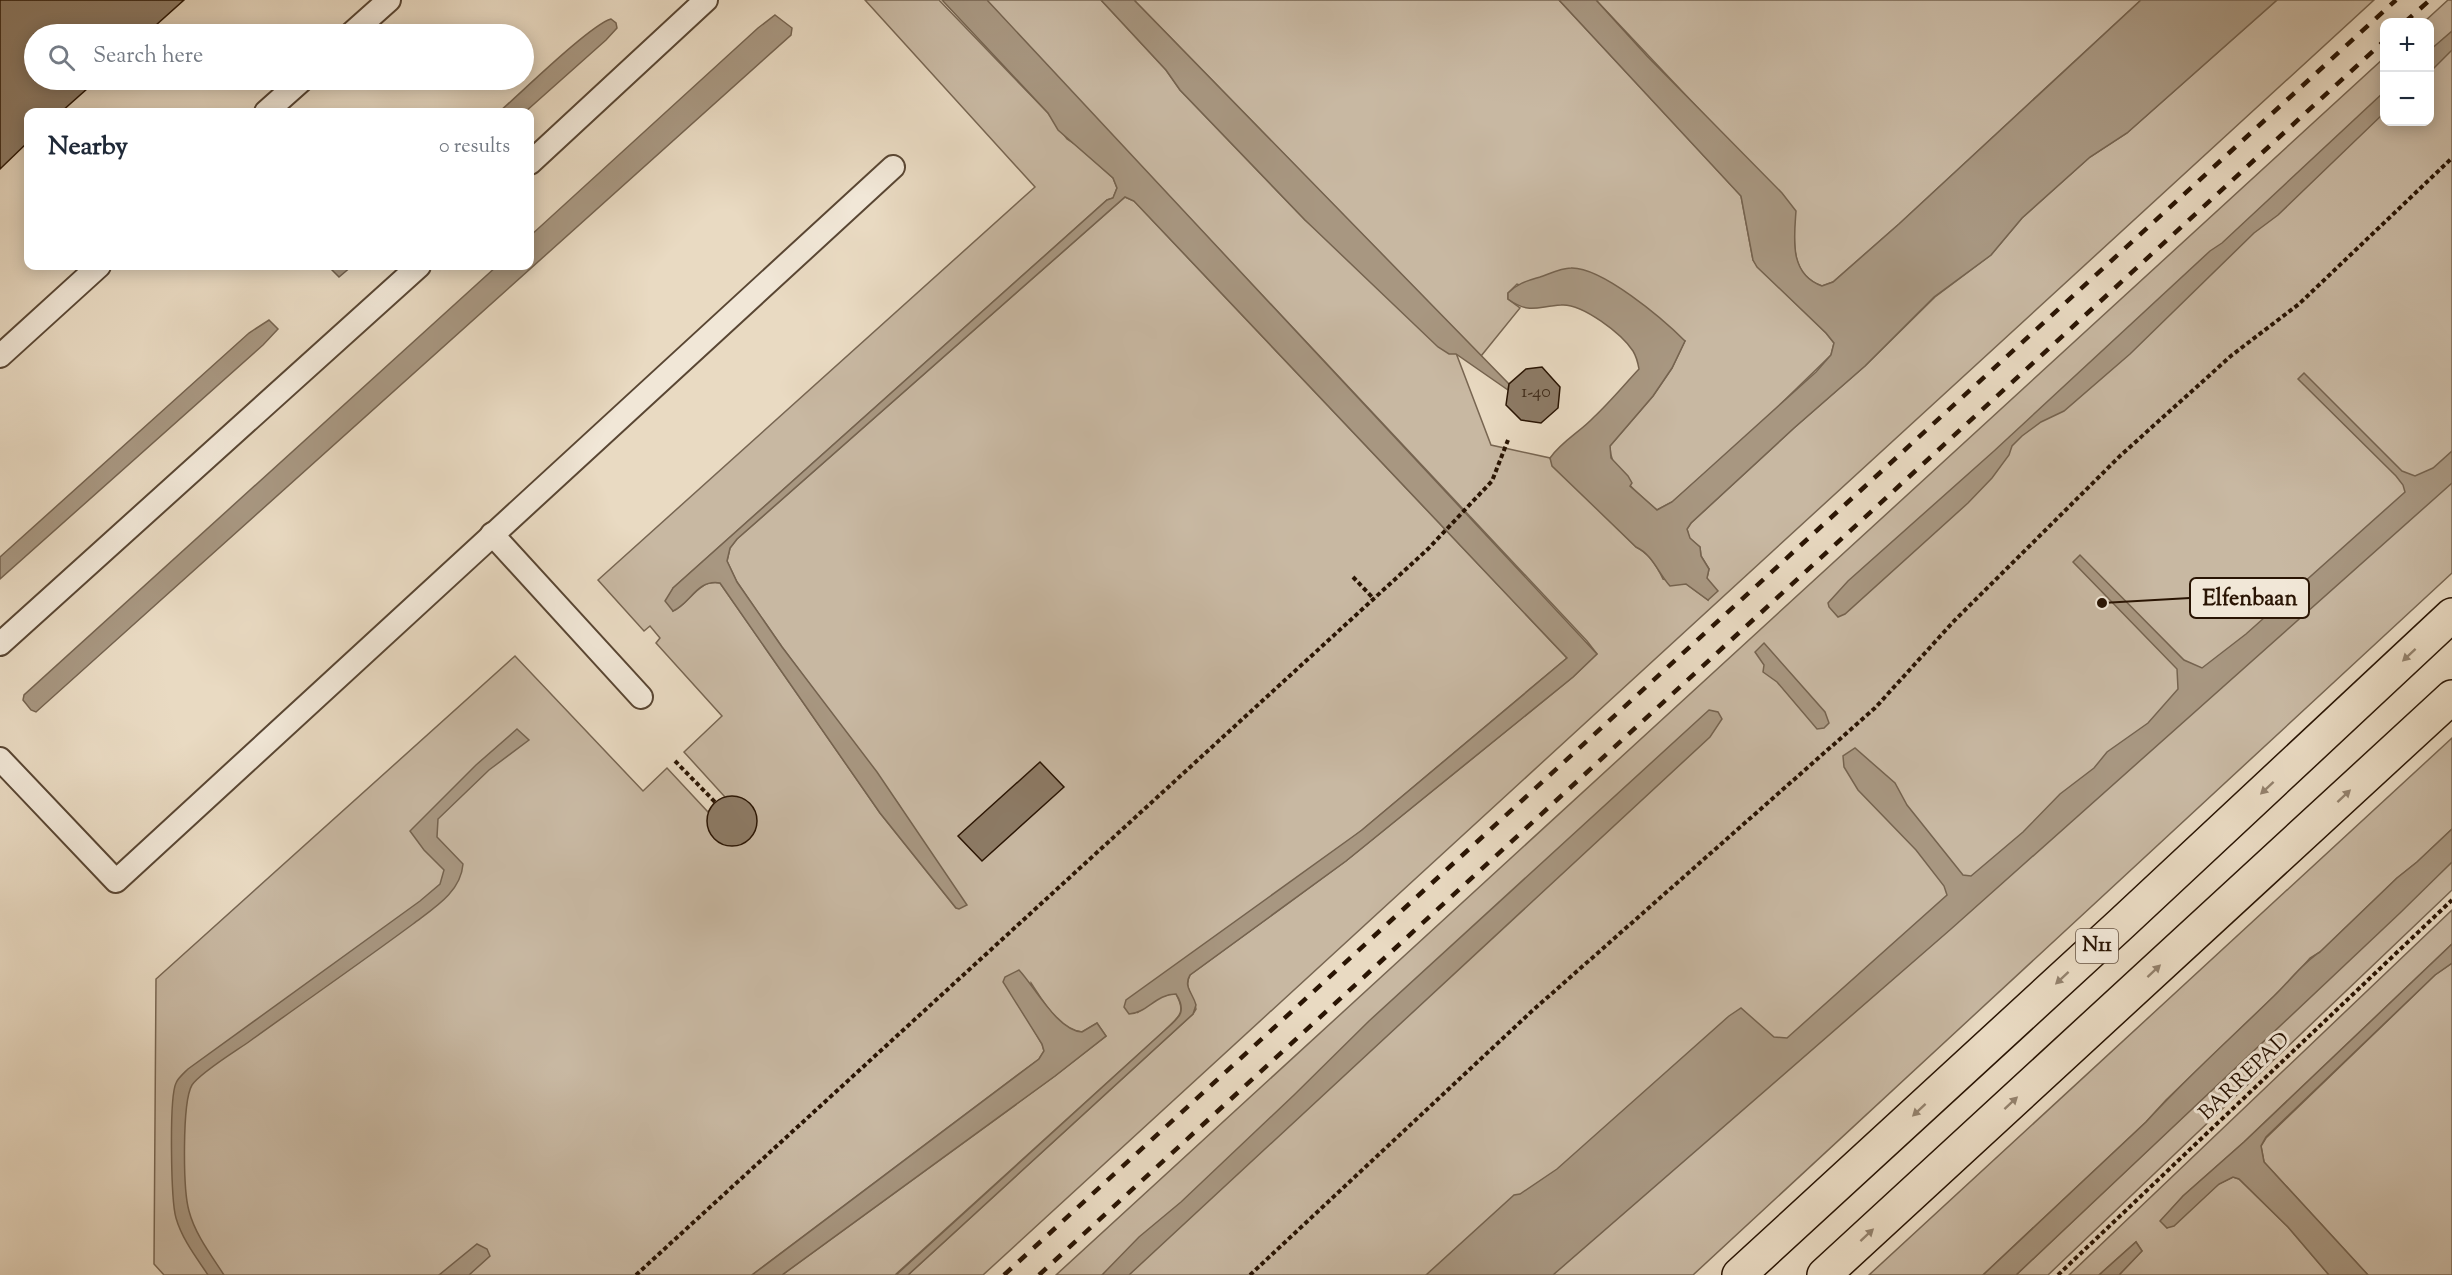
<!DOCTYPE html>
<meta charset="utf-8">
<style>
:root{--surface:#fff;--page:#f2f2f3;--text:#1f2937;--muted:#747a83;--line:#e0e1e3}
body{margin:0;font-family:"Sorts Mill Goudy",serif;background:var(--page);color:var(--text)}
.controls{position:absolute;right:18px;top:18px;display:grid;overflow:hidden;border-radius:12px;box-shadow:0 3px 15px #0003}
.controls button{width:54px;height:54px;display:grid;place-items:center;padding:0;border:0;border-bottom:2px solid var(--line);background:var(--surface);color:var(--text);font:30px sans-serif}
.list{margin:0;padding:0;list-style:none}
h2{display:flex;justify-content:space-between;align-items:center;height:78px;margin:0;padding:0 24px;font-size:26px}
h2 small{font-size:20px;font-weight:400;color:var(--muted)}
.icon{flex:none;width:33px;height:33px;fill:none;stroke:currentColor;stroke-width:2;stroke-linecap:round;stroke-linejoin:round}
.map{position:relative;flex:none;width:2452px;height:1275px;overflow:hidden}
.search{position:absolute;background:var(--surface);box-shadow:0 3px 15px #0003;left:24px;top:24px;width:510px;height:66px;display:flex;align-items:center;gap:15px;box-sizing:border-box;padding:0 21px;border-radius:33px;color:var(--muted);font-size:22px}
.panel{position:absolute;background:var(--surface);box-shadow:0 3px 15px #0003;left:24px;top:108px;width:510px;height:162px;border-radius:12px}
.map>svg:first-child{display:block}
</style>
<div class="map">
<svg width="2452" height="1275" viewBox="0 0 2452 1275">
<rect width="100%" height="100%" fill="#e9dac2"/>
<filter id="stains"><feTurbulence type="fractalNoise" baseFrequency=".00333" numOctaves="4"/><feColorMatrix values="0 0 0 0 .2 0 0 0 0 .09 0 0 0 0 .02 0 0 0 .5 -.17"/></filter>
<radialGradient id="worn" r=".72"><stop offset=".6" stop-color="#630" stop-opacity="0"/><stop offset="1" stop-color="#630" stop-opacity=".3"/></radialGradient>
<g fill="#c8b8a2" stroke="#786652" stroke-width="1.5">
<path d="M865,0H939L1048,113L1067,139L1079,147L1113,178L1117,188L1113,198L1107,200L673,588V611C691,603 697,579 720,583L880,813L956,908L899,805L782,647L737,582L727,561L730,548L737,539L1125,197L1134,201L1567,658L1362,830L1137,1013C1150,1003 1160,994 1176,994C1187,1014 1178,1017 1164,1031L895,1275H782L1055,1076L1106,1036L1097,1023L1082,1032C1059,1030 1043,1001 1031,983L1025,1015L1042,1044L1044,1051L1039,1059L752,1275H164L154,1264L156,979L515,656L643,791L667,768L708,812L714,803L725,797L684,752L722,716L656,643L660,638L650,626L644,631L598,580L1035,187Z"/>
<path d="M985,0H1101L1166,70L1180,90L1305,220L1456,353L1491,445L1550,458C1553,469 1560,473 1569,480L1636,547C1649,553 1657,566 1663,579L1686,584L1708,600L1707,578L1709,569L1701,556L1700,547L1689,538L1687,529L1691,523L1794,428L1865,366L1935,297L1991,255L2022,218L2090,157L2127,133L2277,0H2374L983,1275H908L1193,1014L1196,1009C1194,997 1183,987 1190,975L1346,861L1573,677L1597,654L1587,641Z"/>
<path d="M1134,0H1559L1741,196L1753,260L1758,267L1826,333L1834,343L1831,355L1753,431L1672,502L1657,510C1639,494 1609,472 1610,446L1653,396L1672,368L1685,341L1517,284L1508,293V299L1520,308L1481,356Z"/>
<path d="M1596,0H2141L1899,224L1833,282L1822,286C1789,274 1794,240 1795,211Z"/>
<path d="M2448,0H2452V573L1693,1275H1056L2384,58V122H2430V22H2424Z"/>
<path d="M2452,738V829L2417,862L2397,878L2320,952L2310,958L2291,980L2166,1100L2146,1122L1983,1275H1869Z"/>
<path d="M2452,862V890L2048,1275H2016Z"/>
<path d="M2452,910V944L2244,1142L2183,1196L2161,1221L2167,1228L2219,1184L2233,1177L2239,1179L2288,1227L2329,1275H2119L2142,1251L2136,1242L2099,1275H2069Z"/>
<path d="M2452,963V1275H2368L2264,1162L2261,1146L2266,1138L2435,975Z"/>
</g>
<g fill="#a89781" stroke="#75634f" stroke-width="1.5">
<path d="M942,0H987L1597,654L1573,677L1346,861L1190,975C1183,987 1193,993 1196,1005L1193,1014L908,1275H896L1164,1031C1178,1018 1188,1013 1176,994C1156,994 1147,1013 1129,1014L1124,1007L1126,1000L1362,830L1567,658L1134,201L1125,197L737,539L730,548L727,561L737,582L782,647L877,772L967,905L959,909L956,908L880,813L720,583C697,579 691,603 673,611L665,601L673,588L1107,200L1113,198L1117,188L1113,178L1058,130L1048,113Z"/>
<path d="M1101,0H1134L1509,384L1508,390L1456,354H1449L1438,347L1305,220L1180,90L1166,70Z"/>
<path d="M1559,0H1596L1647,56L1782,193L1796,211C1794,239 1789,274 1822,286L1833,282L1899,224L2141,0H2277L2127,133L2090,157L2022,218L1991,255L1934,297L1865,366L1794,428L1691,523L1687,529L1690,538L1700,547L1701,556L1709,569L1707,578L1718,591L1708,600L1686,584L1670,586C1658,573 1653,555 1636,547L1552,466L1550,458C1562,441 1580,432 1594,417C1610,402 1624,385 1639,369C1638,363 1636,356 1633,351C1622,334 1582,303 1561,305C1538,306 1530,315 1508,299V293C1518,283 1527,281 1540,277C1549,274 1561,268 1571,268C1602,267 1663,319 1685,341L1672,368L1653,396L1610,446L1611,458L1628,476L1632,483L1630,486L1657,510L1672,502L1816,372L1831,355L1834,343L1826,333L1757,267L1753,260L1741,196Z"/>
<path d="M775,15L792,28L791,35L36,712L31,710L23,700L24,695L497,266H530V236L758,28Z"/>
<path d="M611,19L616,23L617,28L606,40L525,112H499C520,94 590,25 611,19Z"/>
<path d="M2452,31V50L2430,72V50Z"/>
<path d="M2384,92V113L2278,215L2254,233L2130,354L2064,411L2041,422L2022,436L2012,446L2009,455L1992,478L1968,503L1845,614L1838,617L1829,607L1828,603L1848,581L1994,451L2210,251L2222,243Z"/>
<path d="M328,266H352L339,277Z"/>
<path d="M269,320L278,329L263,345L0,579V557L249,333Z"/>
<path d="M2304,373L2402,471L2415,476L2433,468L2452,451V483L1951,929L1553,1275H1426L1514,1195L1520,1194L1557,1169L1729,1016L1741,1008L1774,1037L1787,1038L1947,895L1944,886L1916,850L1858,790L1844,767L1843,756L1855,748L1895,783L1907,805L1963,875L1971,876L2023,832L2060,794L2094,768L2107,752L2148,723L2178,689L2177,669L2073,562L2080,555L2184,660L2202,668L2246,634L2405,492L2403,485L2396,476L2298,379Z"/>
<path d="M1764,643L1825,712L1829,723L1824,728L1817,729L1777,682L1763,672L1764,665L1755,652Z"/>
<path d="M1709,710L1718,712L1722,719L1710,737L1129,1275H1102L1139,1237L1181,1202L1294,1095L1369,1021Z"/>
<path d="M517,729L529,740L489,770L438,819L437,837L463,864C461,892 434,908 413,924C359,964 304,1002 250,1041C236,1051 201,1072 192,1085C182,1102 183,1190 189,1211C195,1234 211,1255 224,1275H208C196,1257 182,1239 176,1218C171,1201 169,1098 176,1083C178,1078 184,1073 188,1069L420,901L440,884L444,870L424,850L410,831L476,765Z"/>
<path d="M2452,829V862L2400,913L2016,1275H1983L2146,1122C2186,1078 2231,1038 2274,996C2289,982 2303,962 2320,952L2397,878L2417,862Z"/>
<path d="M2452,944V963L2435,975L2266,1137L2261,1146L2264,1162L2368,1275H2329L2288,1227L2239,1179L2233,1177L2219,1184L2174,1226L2167,1228L2160,1221L2183,1196L2244,1142Z"/>
<path d="M1019,970C1035,987 1057,1030 1082,1032L1097,1023L1106,1036L1055,1076L782,1275H752L1039,1059L1044,1051L1042,1044L1003,982L1005,977Z"/>
<path d="M2136,1242L2142,1251L2119,1275H2099Z"/>
<path d="M477,1244L487,1249L490,1256L469,1275H439Z"/>
</g>
<g fill="#8d7b66" stroke="#291403" stroke-width="1.5">
<path d="M0,0H184L146,34H34V80H97L61,112H28V142L0,169Z"/>
<path d="M1542,367L1560,387L1558,408L1541,423L1521,420L1506,405L1509,384L1526,369Z"/>
<path d="M1040,762L1064,787L982,861L958,836Z"/>
<circle cx="732" cy="821" r="25"/>
</g>
<g fill="none" stroke-linecap="round" stroke-linejoin="round">
<defs>
<g id="service">
<path d="M351,34L389,0"/>
<path d="M266,112L302,80"/>
<path d="M530,163L706,0"/>
<path d="M0,356L99,266"/>
<path d="M492,534L641,697"/>
<path d="M0,644L419,266"/>
<path d="M0,759L116,881L893,167"/>
</g>
<g id="trunk">
<path d="M1739,1275L2121,924L2452,615"/>
<path d="M1824,1275L2452,697"/>
</g>
</defs>
<use href="#service" stroke="#594633" stroke-width="26"/>
<use href="#trunk" stroke="#291403" stroke-width="36"/>
<g stroke="#291403" stroke-width="4" stroke-dasharray="4.5 3" stroke-linecap="butt">
<path d="M1353,577L1374,599"/>
<path d="M675,761L715,802"/>
<path d="M636,1275L1428,549L1492,481L1508,440"/>
<path d="M1250,1275L1532,1011L1875,708L1954,621L2121,455L2232,355L2299,304L2452,158"/>
<path d="M2058,1275L2452,900"/>
</g>
<use href="#service" stroke="#f1e7d7" stroke-width="22"/>
<use href="#trunk" stroke="#e9dac2" stroke-width="33"/>
<g stroke="#291403" stroke-width="4.5" stroke-dasharray="10 10" stroke-linecap="butt">
<path d="M2405,22L2430,0"/>
<path d="M1004,1275L2396,0"/>
<path d="M1039,1275L2384,41"/>
</g>
</g>
<defs><path id="oneway-solid" d="M-6-.8H1V-3.2L6.5 0L1 3.2V.8H-6Z" transform="scale(1.5)"/></defs>
<g fill="#93816c">
<use href="#oneway-solid" transform="translate(2409 655) rotate(137)"/>
<use href="#oneway-solid" transform="translate(2267 788) rotate(137)"/>
<use href="#oneway-solid" transform="translate(2344 796) rotate(-43)"/>
<use href="#oneway-solid" transform="translate(2154 971) rotate(-43)"/>
<use href="#oneway-solid" transform="translate(2062 978) rotate(137)"/>
<use href="#oneway-solid" transform="translate(2011 1103) rotate(-43)"/>
<use href="#oneway-solid" transform="translate(1919 1110) rotate(137)"/>
<use href="#oneway-solid" transform="translate(1867 1235) rotate(-43)"/>
</g>
<g text-anchor="middle" dominant-baseline="central" stroke-width="6" stroke-linejoin="round" paint-order="stroke">
<g font-size="18" fill="#422e1c">
<text x="1536" y="393">1-40</text>
</g>
<rect fill="#f1e7d7" stroke="#655343" stroke-width="1.5" x="2076" y="929" width="42" height="34" rx="4.5"/>
<g font-size="20" font-weight="bold" fill="#291403">
<text x="2097" y="946">N11</text>
</g>
<g font-size="21" fill="#291403" stroke="#f1e7d7">
<text transform="translate(2245 1077) rotate(-44)">BARREPAD</text>
</g>
</g>
<path fill="none" stroke="#291403" stroke-width="2" d="M2102 603L2190 598"/>
<circle fill="#291403" stroke="#f1e7d7" stroke-width="2" cx="2102" cy="603" r="6"/>
<rect fill="#f1e7d7" stroke="#291403" stroke-width="2" x="2190" y="578" width="119" height="40" rx="6"/>
<g font-size="22" text-anchor="middle" font-weight="bold" fill="#291403">
<text x="2250" y="605">Elfenbaan</text>
</g>
<rect width="100%" height="100%" filter="url(#stains)"/>
<rect width="100%" height="100%" fill="url(#worn)"/>
</svg>
<div class="controls">
<button>+</button>
<button>−</button>
</div>
<div class="search"><svg class="icon" aria-label="search" viewBox="0 0 24 24"><circle cx="10" cy="10" r="6"/><path d="M15 15l6 6"/></svg>Search here</div>
<section class="panel">
<h2>Nearby<small>0 results</small></h2>
<ul class="list">
</ul>
</section>
</div>
